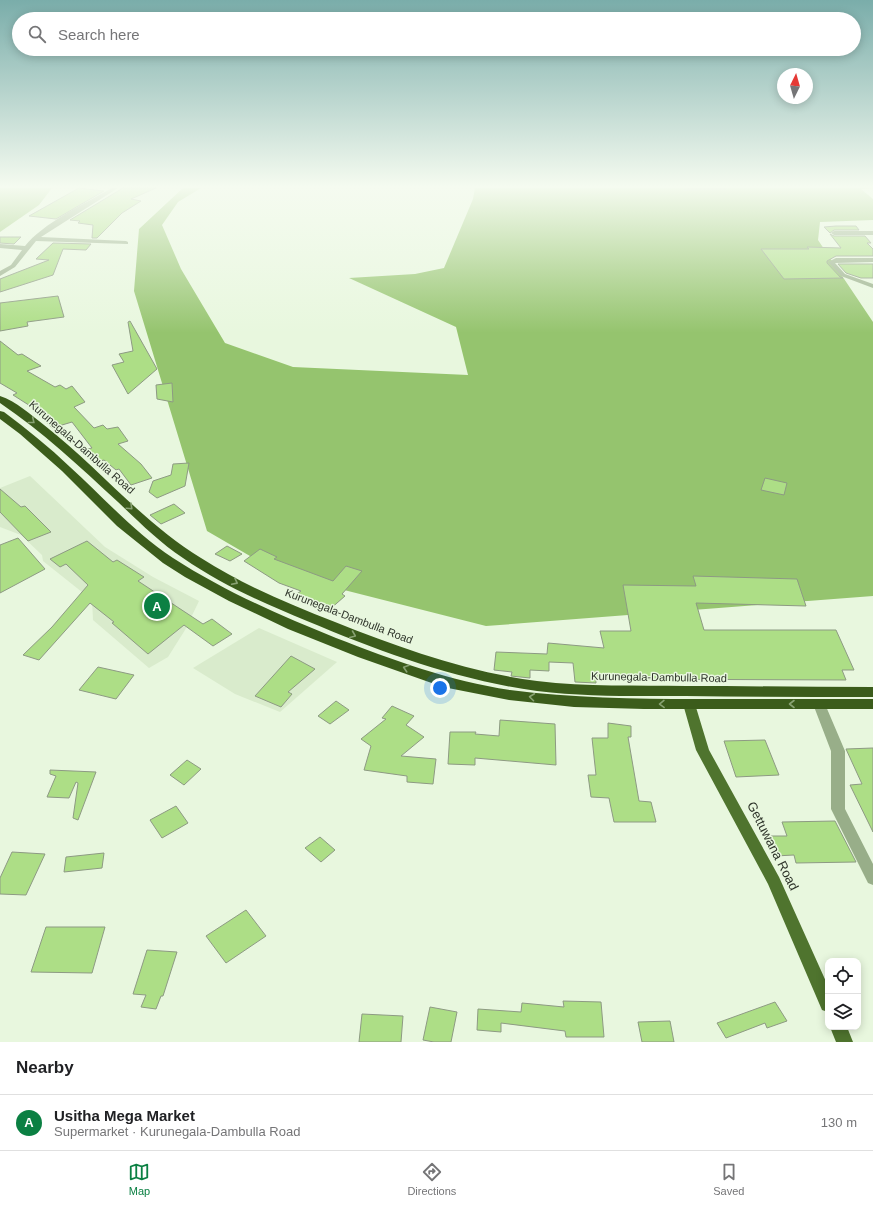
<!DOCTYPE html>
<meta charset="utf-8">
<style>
:root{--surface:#fff;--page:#f2f2f2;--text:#202124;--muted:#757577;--line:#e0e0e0;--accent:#0b8043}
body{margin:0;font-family:Helvetica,sans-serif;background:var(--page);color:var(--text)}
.controls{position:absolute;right:12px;bottom:12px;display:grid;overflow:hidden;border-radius:8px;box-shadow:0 2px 10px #0003}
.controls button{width:36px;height:36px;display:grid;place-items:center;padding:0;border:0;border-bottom:1px solid var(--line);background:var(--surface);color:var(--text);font:20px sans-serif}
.compass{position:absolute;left:777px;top:68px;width:36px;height:36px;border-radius:50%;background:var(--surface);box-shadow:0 2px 10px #0003;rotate:5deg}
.you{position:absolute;left:440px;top:688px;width:14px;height:14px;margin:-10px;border:3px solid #fff;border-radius:50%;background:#1a73e8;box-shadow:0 0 0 6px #1a73e833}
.badge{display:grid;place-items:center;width:26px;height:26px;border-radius:50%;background:var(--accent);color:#fff;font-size:13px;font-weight:700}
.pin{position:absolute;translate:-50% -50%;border:2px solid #fff;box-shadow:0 1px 4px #0006}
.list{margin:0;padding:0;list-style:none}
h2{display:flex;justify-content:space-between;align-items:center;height:52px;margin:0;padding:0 16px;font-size:17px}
h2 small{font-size:13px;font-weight:400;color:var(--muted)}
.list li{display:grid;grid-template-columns:26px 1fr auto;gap:12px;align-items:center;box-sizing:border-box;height:56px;padding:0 16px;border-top:1px solid var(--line)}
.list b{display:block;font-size:15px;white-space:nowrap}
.list p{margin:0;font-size:13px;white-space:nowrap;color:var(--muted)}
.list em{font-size:13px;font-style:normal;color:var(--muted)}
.icon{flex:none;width:22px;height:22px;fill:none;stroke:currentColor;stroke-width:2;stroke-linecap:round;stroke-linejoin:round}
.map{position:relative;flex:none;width:873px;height:1042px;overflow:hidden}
.search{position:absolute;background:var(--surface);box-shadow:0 2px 10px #0003;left:12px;right:12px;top:12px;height:44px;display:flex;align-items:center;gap:10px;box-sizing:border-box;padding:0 14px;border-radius:22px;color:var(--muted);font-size:15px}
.sheet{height:108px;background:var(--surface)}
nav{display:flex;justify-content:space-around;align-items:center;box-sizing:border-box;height:56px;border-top:1px solid var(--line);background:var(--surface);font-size:11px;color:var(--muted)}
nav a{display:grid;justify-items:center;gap:2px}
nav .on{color:var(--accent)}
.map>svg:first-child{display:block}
</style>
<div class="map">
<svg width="873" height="1042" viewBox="0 0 873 1042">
<rect width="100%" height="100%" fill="#e8f7de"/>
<g fill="#d9ebcc">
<path d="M30,476L105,547L153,577L199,601L185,630L168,657L149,668L93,620L92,600L43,561L42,555L21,535L0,527V488Z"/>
<path d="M259,628L337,662L280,712L235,694L193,668Z"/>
</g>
<g fill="#95c46e">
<path d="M0,188H52L39,205L0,232Z"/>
<path d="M183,188H201L178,202L162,225L181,269L225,343L293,367L468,375L456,327L349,278L415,274L444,268L473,199L475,188H873L861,189L873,199V220L820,222L818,240L873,322V596L486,626L281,574L207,531L134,291L139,229Z"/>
</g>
<g fill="#adde86" stroke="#8d9a83">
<path d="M79,188L104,191L56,219L29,216Z"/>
<path d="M123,188H156L131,199L141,201L122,213L97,238H92L93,225L78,223L80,221L70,220Z"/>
<path d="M836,226H856L859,230H834L830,233L824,227Z"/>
<path d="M830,234L834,236H865L871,243H867L873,249V256H836L827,261V263L840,277L843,278L784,279L761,249H809L807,247L841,248Z"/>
<path d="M0,237H21L14,244L0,243Z"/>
<path d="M53,243L91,244L86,250L63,249L53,275L0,292V279L49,260L36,259Z"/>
<path d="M838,264H873V278H861L846,273Z"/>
<path d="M58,296L64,317L27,322L28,326L0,331V303Z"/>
<path d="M130,321L157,369L128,394L112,365L124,362L119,354L133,351L128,322Z"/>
<path d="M0,341L18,355L22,354L41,366L27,371L55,387L60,385L66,389L72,386L85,402L74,407L94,428L103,425L107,429L118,427L128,441L118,444L141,464L152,478L131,485L119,469L116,470L104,460L98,462L87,449L92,448L72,422L52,428L35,409L13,395L17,393L0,383Z"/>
<path d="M172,383L173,402L157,399L156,385Z"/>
<path d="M189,463L185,486L157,498L149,492L153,481L171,475L173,464Z"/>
<path d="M765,478L787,483L784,495L761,490Z"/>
<path d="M0,489L21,507L25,506L51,532L28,541L0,512Z"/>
<path d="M174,504L185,513L161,524L150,515Z"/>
<path d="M18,538L45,569L0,593V545Z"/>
<path d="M87,541L113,562L117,560L144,577L138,581L203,624L212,619L232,634L213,646L184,625L148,654L112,623L114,622L90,603L39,660L23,655L52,627L88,585L66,564L60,567L50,559Z"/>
<path d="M227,546L242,554L230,561L215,554Z"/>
<path d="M260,549L277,557L274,559L333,581L346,566L362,571L342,594L345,596L329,610L295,595L301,591L279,583L244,561Z"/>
<path d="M693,576L797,579L806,606L696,603L704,630H836L854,670H842L846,680L596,679V683L575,682L573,663L549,662V671L530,670V678L511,676L512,672L494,670L496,652L547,654L548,643L604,648L600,631H631L623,585L696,586Z"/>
<path d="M291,656L315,669L288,692L292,694L281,707L255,696Z"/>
<path d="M98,667L134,675L116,699L79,690Z"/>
<path d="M336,701L349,710L330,724L318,716Z"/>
<path d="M392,706L414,716L406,725L424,737L401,756L436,759L433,784L407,782V776L364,770L371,746L361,739L386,719L382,718Z"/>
<path d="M500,720L555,724L556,765L475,758V765L448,764L450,732H476L475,734L499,736Z"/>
<path d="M608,723L631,726V737H628L639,801L651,802L656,822H614L609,798L591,797L588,775H596L592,738H608Z"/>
<path d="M765,740L779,775L736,777L724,741Z"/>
<path d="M873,748V832L850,785L862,784L846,749Z"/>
<path d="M187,760L201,769L184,785L170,775Z"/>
<path d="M50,770L96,772L78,820L73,818L78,783L76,782L69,798L47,797L56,776L50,774Z"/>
<path d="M176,806L188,823L162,838L150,820Z"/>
<path d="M835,821L856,862L796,863L794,855L775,856L768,836H787L782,822Z"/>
<path d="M320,837L335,850L321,862L305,848Z"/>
<path d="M12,852L45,854L26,895L0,894V878Z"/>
<path d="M104,853L102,868L64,872L66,857Z"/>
<path d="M246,910L266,936L226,963L206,936Z"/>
<path d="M46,927H105L92,973L31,972Z"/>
<path d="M147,950L177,952L163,996H161L156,1009L141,1007L146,995L133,994Z"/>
<path d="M563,1001L601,1002L604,1037H566L565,1031L501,1023V1032L477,1030L478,1009L521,1012L522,1003L564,1007Z"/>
<path d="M775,1002L787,1021L767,1028L765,1023L726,1038L717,1023Z"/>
<path d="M430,1007L457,1012L451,1042H434L423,1040Z"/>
<path d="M362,1014L403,1016L401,1042H359Z"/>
<path d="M670,1021L674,1042H642L638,1022Z"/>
</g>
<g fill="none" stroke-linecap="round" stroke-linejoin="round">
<g fill="#98ae89" fill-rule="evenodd">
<path d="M112,188H118L41,237L126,241L128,242V244L36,241L15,267L0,276V271L11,265L22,250L0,248V244L25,246C42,224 87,202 112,188Z"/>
<path d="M686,188H728L725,190L684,191L683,190Z"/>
<path d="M873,231V235H834L831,233L834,231Z"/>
<path d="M836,258H873V262L835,263L845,274L873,284V288L841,276L828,262Z"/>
<path d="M819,699L823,701L825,704L845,751V809L873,864V885L868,883L831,809V751L813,704L815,701Z"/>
</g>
<g fill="#4f742e" fill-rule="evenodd">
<path d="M689,699L693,701L695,704L709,750L779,877L828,986V1012L822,1010L768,884L696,750L683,704L685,701Z"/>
<path d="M830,1027H847L853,1042H836Z"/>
</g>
<g fill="#3b5c1b" fill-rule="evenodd">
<path d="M0,396C16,401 31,415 44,425C98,467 142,522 201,558C243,585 289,604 335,622C400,648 467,672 537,681C587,687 636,685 686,686C748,686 811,687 873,687V697C811,697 748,697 686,696C636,696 586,697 537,691C457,680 381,652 307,621C265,604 222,585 183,558C159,542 139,522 118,502C80,467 43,432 0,403Z"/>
<path d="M0,411L4,412C27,429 49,447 70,467C104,498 135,533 173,558C224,591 281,616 336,638C393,660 450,681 510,690C572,698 634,699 696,699C755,699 814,699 873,699V709H644L574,707L509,700L443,687L358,657L288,629L229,601L185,577L163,563L117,526L62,471L20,434L0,419Z"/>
</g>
</g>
<defs><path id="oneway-chevron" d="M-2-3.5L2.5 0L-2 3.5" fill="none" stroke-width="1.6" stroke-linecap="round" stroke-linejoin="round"/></defs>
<g stroke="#89a273">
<use href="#oneway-chevron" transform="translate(32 421) rotate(39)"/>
<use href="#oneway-chevron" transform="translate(130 507) rotate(43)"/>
<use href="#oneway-chevron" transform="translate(235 582) rotate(27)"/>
<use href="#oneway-chevron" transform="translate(353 635) rotate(22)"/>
<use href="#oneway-chevron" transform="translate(406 668) rotate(-162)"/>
<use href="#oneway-chevron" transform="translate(532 697) rotate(-173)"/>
<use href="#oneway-chevron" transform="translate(662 704) rotate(179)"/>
<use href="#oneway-chevron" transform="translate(792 704) rotate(180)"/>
</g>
<linearGradient id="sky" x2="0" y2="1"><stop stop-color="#7aadaa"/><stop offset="0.56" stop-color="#f5fbf0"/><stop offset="1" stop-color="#f5fbf0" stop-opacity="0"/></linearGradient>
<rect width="873" height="333" fill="url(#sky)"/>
<g text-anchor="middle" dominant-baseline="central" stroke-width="3" stroke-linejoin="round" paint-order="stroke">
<g font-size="11" fill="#2d3329" stroke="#e8f7de">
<text transform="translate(82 447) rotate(41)">Kurunegala-Dambulla Road</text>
<text transform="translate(349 616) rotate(21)">Kurunegala-Dambulla Road</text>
<text transform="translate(659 677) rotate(1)">Kurunegala-Dambulla Road</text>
</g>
<g font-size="13" fill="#2d3329" stroke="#e8f7de">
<text transform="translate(773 846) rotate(63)">Gettuwana Road</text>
</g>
</g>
</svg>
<div class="controls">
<button><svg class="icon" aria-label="locate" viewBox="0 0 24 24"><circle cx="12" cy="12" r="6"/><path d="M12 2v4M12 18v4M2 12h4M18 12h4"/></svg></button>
<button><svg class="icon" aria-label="layers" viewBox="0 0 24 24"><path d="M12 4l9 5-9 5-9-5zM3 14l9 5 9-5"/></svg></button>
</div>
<svg class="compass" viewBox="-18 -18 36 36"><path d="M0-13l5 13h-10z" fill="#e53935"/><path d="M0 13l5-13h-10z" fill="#757577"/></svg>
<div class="you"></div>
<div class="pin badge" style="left:157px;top:606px">A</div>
<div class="search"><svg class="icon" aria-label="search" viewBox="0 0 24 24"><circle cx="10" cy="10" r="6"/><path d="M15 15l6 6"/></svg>Search here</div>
</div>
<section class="sheet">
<h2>Nearby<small></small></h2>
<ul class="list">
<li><span class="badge">A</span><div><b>Usitha Mega Market</b><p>Supermarket · Kurunegala-Dambulla Road</p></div><em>130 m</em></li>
</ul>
</section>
<nav>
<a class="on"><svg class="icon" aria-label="map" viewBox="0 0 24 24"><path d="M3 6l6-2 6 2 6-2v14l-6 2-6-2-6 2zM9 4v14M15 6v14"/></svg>Map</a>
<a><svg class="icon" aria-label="directions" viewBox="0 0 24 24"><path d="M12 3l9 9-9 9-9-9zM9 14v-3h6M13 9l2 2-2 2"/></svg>Directions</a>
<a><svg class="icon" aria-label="saved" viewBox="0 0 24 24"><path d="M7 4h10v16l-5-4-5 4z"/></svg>Saved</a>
</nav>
